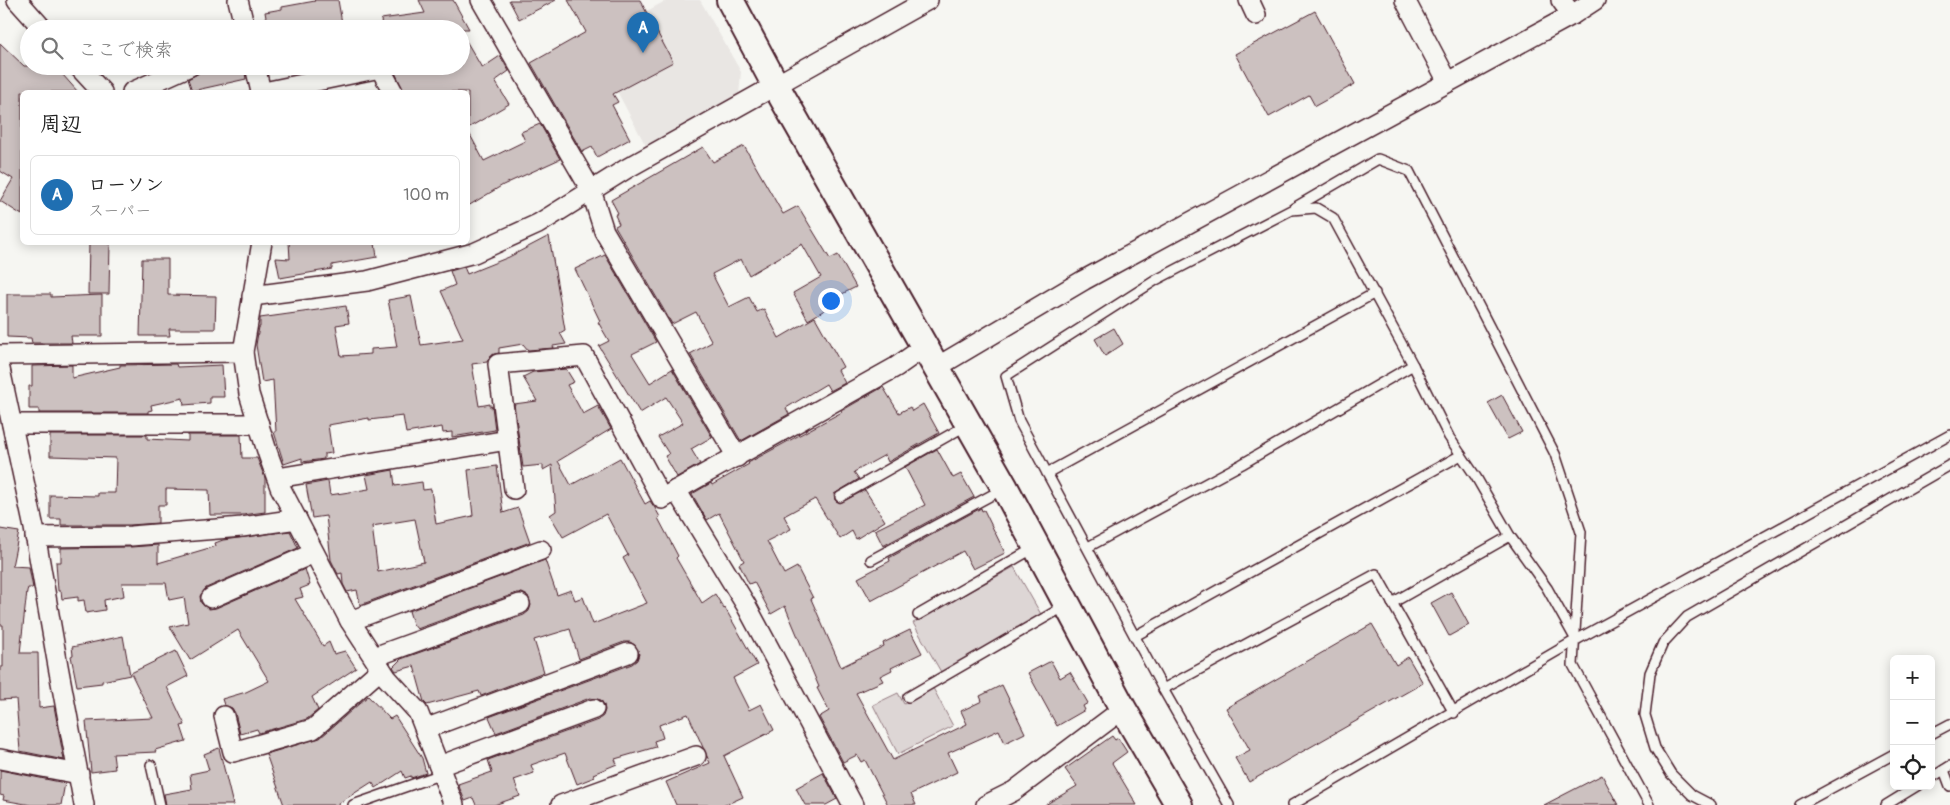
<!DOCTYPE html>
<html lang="ja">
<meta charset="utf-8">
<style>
:root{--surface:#fff;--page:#f6f6f6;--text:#222;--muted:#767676;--line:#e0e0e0;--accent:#1f6fb2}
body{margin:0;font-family:Pangolin,"Klee One",sans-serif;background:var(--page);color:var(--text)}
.controls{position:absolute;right:15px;bottom:15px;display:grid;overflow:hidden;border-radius:8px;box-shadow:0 2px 12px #0003}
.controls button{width:45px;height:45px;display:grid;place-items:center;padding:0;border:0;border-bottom:1px solid var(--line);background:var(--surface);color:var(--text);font:25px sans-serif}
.you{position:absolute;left:830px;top:300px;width:18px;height:18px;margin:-12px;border:4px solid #fff;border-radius:50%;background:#1a73e8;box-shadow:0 0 0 8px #1a73e833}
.badge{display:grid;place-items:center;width:32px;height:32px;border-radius:50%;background:var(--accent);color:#fff;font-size:16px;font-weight:700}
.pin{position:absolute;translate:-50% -41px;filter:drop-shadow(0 1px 2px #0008)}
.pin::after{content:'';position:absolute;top:26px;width:18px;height:15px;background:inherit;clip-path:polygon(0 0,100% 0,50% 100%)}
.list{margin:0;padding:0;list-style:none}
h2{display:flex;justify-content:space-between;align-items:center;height:65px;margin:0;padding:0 20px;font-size:21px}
h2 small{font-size:16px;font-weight:400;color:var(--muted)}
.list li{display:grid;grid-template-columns:32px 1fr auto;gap:15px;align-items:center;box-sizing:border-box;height:80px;margin:0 10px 10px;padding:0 10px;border:1px solid var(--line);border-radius:8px}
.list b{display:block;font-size:19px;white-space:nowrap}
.list p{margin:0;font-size:16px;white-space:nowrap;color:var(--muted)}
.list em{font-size:16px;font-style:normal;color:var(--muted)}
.icon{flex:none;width:28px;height:28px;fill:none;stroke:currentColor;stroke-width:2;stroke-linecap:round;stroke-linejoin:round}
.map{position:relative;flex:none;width:1950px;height:805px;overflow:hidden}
.search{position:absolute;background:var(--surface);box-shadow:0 2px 12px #0003;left:20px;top:20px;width:450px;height:55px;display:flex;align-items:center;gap:12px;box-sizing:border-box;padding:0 18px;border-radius:28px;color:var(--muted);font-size:19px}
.panel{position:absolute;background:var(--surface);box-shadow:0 2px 12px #0003;left:20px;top:90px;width:450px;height:155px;border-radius:8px}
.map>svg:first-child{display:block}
</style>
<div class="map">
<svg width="1950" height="805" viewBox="0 0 1950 805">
<rect width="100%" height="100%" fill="#f6f6f2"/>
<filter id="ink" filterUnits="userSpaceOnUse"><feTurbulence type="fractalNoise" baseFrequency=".02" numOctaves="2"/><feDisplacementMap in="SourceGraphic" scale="10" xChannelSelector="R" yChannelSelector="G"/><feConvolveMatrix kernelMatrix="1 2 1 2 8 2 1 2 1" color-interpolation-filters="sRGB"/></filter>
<g filter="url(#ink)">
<path fill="#e9e6e3" d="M667,0H700L741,72L739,96L646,146L591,42Z"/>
<g fill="#ddd6d5" stroke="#947a80">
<path d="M1014,567L1042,616L941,672L913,623Z"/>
<path d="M933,688L953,726L898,754L873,705L898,693L904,704Z"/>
</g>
<g fill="#ccc1c0" stroke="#4a1f2b" fill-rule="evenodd">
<path d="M314,0H338L343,29H268L265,12L282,9V7L315,1Z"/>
<path d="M419,0H453L469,29H382L381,19L425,13Z"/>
<path d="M509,0H556L519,19Z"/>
<path d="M568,0H640L673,62L613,94L618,102L612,105L630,139L597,157L592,147L582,152L531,63L586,32Z"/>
<path d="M1315,11L1355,84L1315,106L1309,95L1269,117L1235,54Z"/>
<path d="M461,32L482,68L500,56L509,71L495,81L509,104L468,128V92H404L392,66H461Z"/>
<path d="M0,43L24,66H55L78,92H22V215L0,201L13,179L0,171Z"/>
<path d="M202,66H244L246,79L192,91L188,79L199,73Z"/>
<path d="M540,124L560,159L503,185L468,206V131L484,161L525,141L521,132Z"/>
<path d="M744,146L783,214L798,206L830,259L838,255L856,287L830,300L833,305L808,320L793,293L821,277L802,244L749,275L741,259L712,274L729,307L749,297L757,312L764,309L779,338L815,317L843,367L838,370L845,383L830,391L826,384L786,408L789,414L741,441L690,354L712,342L696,312L672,324L615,226L619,224L615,215L618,213L611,200L703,147L713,162Z"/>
<path d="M549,236L565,330L560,333L566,344L553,346L554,348L528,350L523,344L499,348V353L491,355L487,362L472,364L479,406L490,404V407L492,406L495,430L452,437V432L443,433L442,427L406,433L403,416L369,420V418L328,425L332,453L324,454V459L302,462V458L284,464L274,432H276L273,380L262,382L256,345L259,327H260V318L346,306L349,323L336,325L341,356L371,354V349L397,347L388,300L411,296L421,345L463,339L441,291L455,285L450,271L464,267L467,274L509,257Z"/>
<path d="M89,242H110L109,294H88Z"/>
<path d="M289,242L375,243L377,257L332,265V269L280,278L276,258L290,259Z"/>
<path d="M605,255L656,342L632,354L650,383L672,369L712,437L691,449L700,464L677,477L665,456L669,454L658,437L683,423L666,397L640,413L599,346L609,341L598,322L600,321L575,269Z"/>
<path d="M142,259H168V295L216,296L215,329H169L170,336H140Z"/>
<path d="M7,294H51V297L102,295V336H71L72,343H32L31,338L7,337Z"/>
<path d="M1114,328L1123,344L1105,356L1095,339Z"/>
<path d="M176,364L177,367L222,365L224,397H210V403L184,405L183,398L151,405L152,410L148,411V413H39V409H29V386H32V366L72,365V378L120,367V365Z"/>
<path d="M566,369L574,382L567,385L583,414L598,406L611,429L558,461L571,485L620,458L645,504L650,501L655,508L660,517L658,518L678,556L676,558L702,603L715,594L724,609L725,608L757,665L733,678L749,710L761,704L774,730L724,756L743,797L725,805H676L666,782L710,763L688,714L659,725L663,738L654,741L656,747L615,759L617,764L593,774L595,777L577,784L565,753L531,765L534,773L514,780L520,796L494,805H476L473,798L465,801L458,784L492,772L488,760L598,720L603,716L605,710L604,705L601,700L590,698L496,733L489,717L632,664L637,660L639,654L635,645L630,642H624L579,659L570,629L534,640L544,672L481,696L479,691L427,705L424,702L414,666L396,671L393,667L401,659L524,615L529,611L531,605L528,596L522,593H517L417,629L413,624L409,611L545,560L557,595L571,590L575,600L583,597L593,624L647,603L623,558L628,555L606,514L563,537L550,515L556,511L552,465L543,470V465L523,467L514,404L537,401L523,377L533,372Z"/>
<path d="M883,387L899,413L910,407L912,411L923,404L939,433L888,462L885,455L854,472L859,479L834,494L835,500L840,503L865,490L885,521L856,539L852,531L840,539L815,499L784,516L791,529L767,541L784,574L797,567L813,598L811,599L841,667L884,646L883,643L910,630L922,653L891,668L892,670L880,676L883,681L856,693L893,760L967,724L961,711L982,701L980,696L1002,685L1025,733L1005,743L999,730L948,753L957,772L911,794L916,805H888L865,760L861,762L857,755L843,762L819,717L829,711L817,688L819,687L785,606L771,614L754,582L749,584L739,564L744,561L719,513L707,520L692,494L711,483L712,485L749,464L748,463L842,412L841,411Z"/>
<path d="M1502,395L1522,432L1508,439L1488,403Z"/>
<path d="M50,435H147V439L188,441V435H241L242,458H257L265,478V512L243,515H210L209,490L166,489V505H158V523L130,525H61V519H50V495L98,496V493H115L116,458L50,456Z"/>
<path d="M937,449L953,478L961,474L974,497L883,546L875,530L925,505L905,467Z"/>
<path d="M497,466L503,513L518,508L530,542L360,605L357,590L347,592L343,584L342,573L338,574L331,560L326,516L312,518L306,485L328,481L330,495L369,489L366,475L393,470L395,486L422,482L423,490L431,489L436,524L473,516L468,470ZM415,519L424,562L378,572L372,526Z"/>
<path d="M981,508L982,511L984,510L1005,553L973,569L963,551L871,601L858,578L890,561L889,558Z"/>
<path d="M0,529L19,532L12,566L29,567L33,588H28L27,591L20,653H38L39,708L54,706L64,760L20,751L16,699L0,700V667H3V625H0Z"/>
<path d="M290,531L298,548L206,588L200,596L201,603L209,609L216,608L305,569L310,585L300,589L303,597L295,599L323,646L329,642L334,654L345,651L356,668L312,697L318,710L307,719L259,733L257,729L240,734L235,713L232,708L224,705L222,699L246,692L269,681L238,630L190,660L170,627L188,623L184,597L169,600L166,583H122L124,596L104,600L105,610L86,613L84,600L78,601V597L62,599L61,591H58L56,562H61V548L131,547L158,545V563L216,546L215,543L223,540Z"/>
<path d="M1451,592L1469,625L1449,636L1431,603Z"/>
<path d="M1372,624L1396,665L1408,657L1423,683L1249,782L1235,758L1250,750L1226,708Z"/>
<path d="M123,636L130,675L102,681V683L77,686L71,656L73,655L72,647Z"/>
<path d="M176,651L188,676L167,687L185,725L181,726L186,741L155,750L156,752L113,754L115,769L91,772L86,721L153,718L131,673Z"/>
<path d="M1051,661L1060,678L1070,672L1088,703L1083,706L1085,710L1057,726L1028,673Z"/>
<path d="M368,696L390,719L395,716L422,758L426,773L411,778V776L405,778L402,771L376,788L372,782L336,805H284L266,754L320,738Z"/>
<path d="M1112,736L1115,740L1118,738L1127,752L1112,763L1137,805H1045L1077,786L1065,769Z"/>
<path d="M219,748L233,805H166L164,794L192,789L190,774L209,770L204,754Z"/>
<path d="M0,770L65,783L61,805H31L3,800L4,796L0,795Z"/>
<path d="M823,773L837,799L826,805H805L796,788Z"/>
<path d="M1602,775L1618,805H1544Z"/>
</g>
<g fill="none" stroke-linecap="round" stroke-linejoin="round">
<defs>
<g id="lane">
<path d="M1294,208L1378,159L1409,171L1555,454L1581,532L1573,665L1649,805"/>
<path d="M1047,473L1375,293"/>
<path d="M840,497L967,425"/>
<path d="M1088,547L1242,464L1413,365"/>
<path d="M871,560L1003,489"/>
<path d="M1392,603L1510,536"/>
<path d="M918,615L1034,548"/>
<path d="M1135,636L1461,455"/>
<path d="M1163,689L1376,574L1454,713"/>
<path d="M908,697L1065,606"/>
<path d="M1931,734L1950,724"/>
<path d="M151,765L160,805"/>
<path d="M1944,770L1950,786"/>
<path d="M1931,778L1950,766"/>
<path d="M353,805L442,774"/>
<path d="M1229,805L1163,689L1019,421L1006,376L1156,280L1291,210L1316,208L1333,218L1413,365L1449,437L1476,477L1510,536L1547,588L1576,640"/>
<path d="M1292,805L1576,640L1950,435"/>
<path d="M1711,805L1692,795L1671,774L1655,748L1645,715L1650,673L1663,643L1687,617L1950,465"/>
<path d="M1800,805L1894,754"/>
<path d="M1886,805L1917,786"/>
</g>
<g id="street">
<path d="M17,0L43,29"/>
<path d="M238,0L245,29"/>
<path d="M481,0L591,190L604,231L737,457"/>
<path d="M1249,0L1256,15"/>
<path d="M1405,0L1448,82"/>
<path d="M1561,0L1572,15"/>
<path d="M78,66L102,92"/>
<path d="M255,66L261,92"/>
<path d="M132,92L190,66"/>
<path d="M264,92L380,68L393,92"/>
<path d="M262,242L243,352L249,394L268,454L280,487L350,621L387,678L418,712L454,805"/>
<path d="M252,296L367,281L474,253L538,224L626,169L928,0"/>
<path d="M0,355L243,352"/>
<path d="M937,367L1084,280L1572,15L1595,0"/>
<path d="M0,369L34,528L58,666L84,805"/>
<path d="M12,424H259"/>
<path d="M277,478L508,440"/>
<path d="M514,489L498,364L584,356L662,499L676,490"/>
<path d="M35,537L131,536L242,527L297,519"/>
<path d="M211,598L314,553"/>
<path d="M350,621L541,550"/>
<path d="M374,657L520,604"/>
<path d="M224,716L233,752L313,729L381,669"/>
<path d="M425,729L628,653"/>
<path d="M0,759L79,774"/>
<path d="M439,766L594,709"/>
<path d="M561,805L696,756"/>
<path d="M853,805L746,605L676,490L896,367L926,346"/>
<path d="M986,805L1014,791L1123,709"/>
</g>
<path id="secondary" d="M730,0L776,86L1005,488L1123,709L1179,805"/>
</defs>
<use href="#lane" stroke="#4a1f2b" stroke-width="12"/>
<use href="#street" stroke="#4a1f2b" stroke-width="22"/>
<use href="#secondary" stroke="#4a1f2b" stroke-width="30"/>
<use href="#lane" stroke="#f6f6f2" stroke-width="9"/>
<use href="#street" stroke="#f6f6f2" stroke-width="19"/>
<use href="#secondary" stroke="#f6f6f2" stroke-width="26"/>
</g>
</g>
</svg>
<div class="controls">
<button>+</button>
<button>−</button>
<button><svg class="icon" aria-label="locate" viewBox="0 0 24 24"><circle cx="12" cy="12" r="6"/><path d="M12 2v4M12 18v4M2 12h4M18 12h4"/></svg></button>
</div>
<div class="you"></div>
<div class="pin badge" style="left:643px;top:53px">A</div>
<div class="search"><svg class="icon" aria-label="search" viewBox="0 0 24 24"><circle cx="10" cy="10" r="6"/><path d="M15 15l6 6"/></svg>ここで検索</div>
<section class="panel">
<h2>周辺<small></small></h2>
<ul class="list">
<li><span class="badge">A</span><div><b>ローソン</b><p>スーパー</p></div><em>100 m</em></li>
</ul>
</section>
</div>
